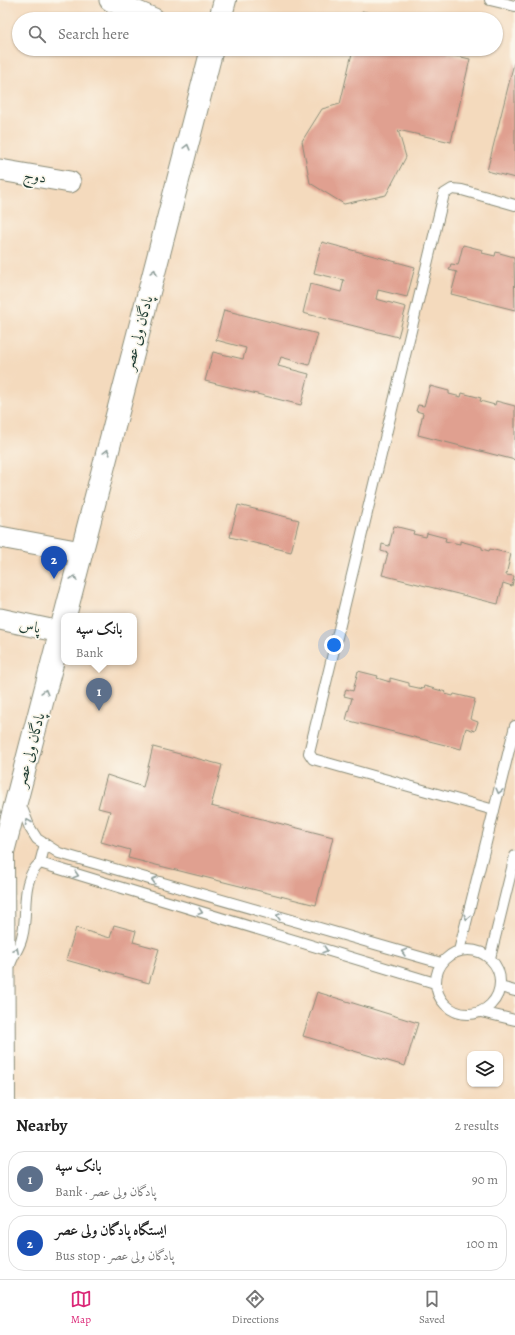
<!DOCTYPE html>
<meta charset="utf-8">
<style>
:root{--surface:#fff;--page:#f6f6f6;--text:#222;--muted:#767676;--line:#e0e0e0;--accent:#db2777}
body{margin:0;font-family:Alegreya,Amiri,serif;background:var(--page);color:var(--text)}
.controls{position:absolute;right:12px;bottom:12px;display:grid;overflow:hidden;border-radius:8px;box-shadow:0 1px 3px #0004}
.controls button{width:36px;height:36px;display:grid;place-items:center;padding:0;border:0;border-bottom:1px solid var(--line);background:var(--surface);color:var(--text);font:20px sans-serif}
.you{position:absolute;left:334px;top:645px;width:14px;height:14px;margin:-10px;border:3px solid #fff;border-radius:50%;background:#1a73e8;box-shadow:0 0 0 6px #1a73e833}
.badge{display:grid;place-items:center;width:26px;height:26px;border-radius:50%;background:var(--accent);color:#fff;font-size:13px;font-weight:700}
.pin{position:absolute;translate:-50% -33px;filter:drop-shadow(0 1px 2px #0008)}
.pin::after{content:'';position:absolute;top:21px;width:14px;height:12px;background:inherit;clip-path:polygon(0 0,100% 0,50% 100%)}
.popup{position:absolute;left:61px;top:613px;width:76px;height:52px;box-sizing:border-box;display:grid;place-content:center;border-radius:8px;background:var(--surface);filter:drop-shadow(0 1px 3px #0005);font-size:13px;white-space:nowrap;color:var(--muted)}
.popup b{font-size:15px;color:var(--text)}
.popup::after{content:'';position:absolute;left:50%;top:100%;margin-left:-8px;border:8px solid transparent;border-top-color:var(--surface)}
.list{margin:0;padding:0;list-style:none}
h2{display:flex;justify-content:space-between;align-items:center;height:52px;margin:0;padding:0 16px;font-size:17px}
h2 small{font-size:13px;font-weight:400;color:var(--muted)}
.list li{display:grid;grid-template-columns:26px 1fr auto;gap:12px;align-items:center;box-sizing:border-box;height:56px;margin:0 8px 8px;padding:0 8px;border:1px solid var(--line);border-radius:16px}
.list b{display:block;font-size:15px;white-space:nowrap}
.list p{margin:0;font-size:13px;white-space:nowrap;color:var(--muted)}
.list em{font-size:13px;font-style:normal;color:var(--muted)}
.icon{flex:none;width:22px;height:22px;fill:none;stroke:currentColor;stroke-width:2;stroke-linecap:round;stroke-linejoin:round}
.map{position:relative;flex:none;width:515px;height:1099px;overflow:hidden}
.search{position:absolute;background:var(--surface);box-shadow:0 1px 3px #0004;left:12px;right:12px;top:12px;height:44px;display:flex;align-items:center;gap:10px;box-sizing:border-box;padding:0 14px;border-radius:22px;color:var(--muted);font-size:15px}
.sheet{height:180px;background:var(--surface)}
nav{display:flex;justify-content:space-around;align-items:center;box-sizing:border-box;height:56px;border-top:1px solid var(--line);background:var(--surface);font-size:11px;color:var(--muted)}
nav a{display:grid;justify-items:center;gap:2px}
nav .on{color:var(--accent)}
.map>svg:first-child{display:block}
</style>
<div class="map">
<svg width="515" height="1099" viewBox="0 0 515 1099">
<rect width="100%" height="100%" fill="#fbf7ec"/>
<filter id="ink" filterUnits="userSpaceOnUse"><feTurbulence type="fractalNoise" baseFrequency=".025" numOctaves="2"/><feDisplacementMap in="SourceGraphic" scale="8" xChannelSelector="R" yChannelSelector="G"/><feConvolveMatrix kernelMatrix="1 2 1 2 8 2 1 2 1" color-interpolation-filters="sRGB"/></filter>
<filter id="wash" filterUnits="userSpaceOnUse"><feTurbulence type="fractalNoise" baseFrequency=".012" numOctaves="4" result="noise"/><feDisplacementMap in="SourceGraphic" scale="16" xChannelSelector="R" yChannelSelector="G"/><feGaussianBlur stdDeviation="0.9" result="paint"/><feColorMatrix in="noise" values="0 0 0 0 0 0 0 0 0 0 0 0 0 0 0 0 0 1.4 0 .05"/><feComposite in="paint" operator="in"/></filter>
<g filter="url(#wash)">
<rect width="100%" height="100%" fill="#f4dabd"/>
<g id="blocks">
<g fill="#e0a090">
<path d="M362,11L392,18V19H360Z"/>
<path d="M353,49H449L448,54L470,59L451,142L398,130L406,157L386,195L344,204L310,183L302,141L322,109L340,104Z"/>
<path d="M514,63H515V178L487,171Z"/>
<path d="M322,242L415,267L407,297L378,290L376,299L406,307L398,337L303,313L310,284L341,292L344,280L314,273Z"/>
<path d="M463,245L483,250L482,253L495,256L496,252L514,257L515,310L451,294L457,272L449,270L451,264L458,265Z"/>
<path d="M224,310L318,334L309,365L281,357L278,366L309,374L301,405L205,381L213,352L243,359L246,348L216,340Z"/>
<path d="M430,386L449,391V394L461,397L462,393L481,398L480,401L495,405L496,401L515,406V460L418,435L423,413L416,411L418,405L424,406Z"/>
<path d="M238,505L299,520L291,552L230,537Z"/>
<path d="M394,526L414,531L413,534L426,537L427,533L446,538L445,541L460,544V541L482,547V549L489,551L490,549L511,554L506,575L514,576L512,586L503,583L498,604L382,575L388,553L381,551L382,544L389,546Z"/>
<path d="M358,671L378,676L377,678L390,682V678L409,683V686L423,689L424,686L446,692L445,694L453,696L454,694L475,699L470,719L478,722L475,731L466,728L461,749L346,720L352,698L344,696L346,689L353,691Z"/>
<path d="M153,747L222,765L211,806L333,837L316,905L128,858L130,850L101,842L110,811L98,808L107,775L143,787Z"/>
<path d="M114,925L136,931L133,942L159,949L149,983L66,960L76,928L110,938Z"/>
<path d="M317,992L418,1023L405,1066L303,1036Z"/>
</g>
</g>
</g>
<g filter="url(#ink)">
<use href="#blocks" fill-opacity="0" stroke="#8a8c78" stroke-width="1"/>
<g fill="none" stroke-linecap="round" stroke-linejoin="round">
<defs>
<g id="service">
<path d="M490,0L515,6"/>
<path d="M19,801L30,828L37,839L59,853L441,963"/>
<path d="M494,810L313,759L309,753L444,194L452,189L462,190L515,205"/>
<path d="M40,863L45,844"/>
<circle cx="468" cy="982" r="32"/>
<path d="M459,951L515,726"/>
<path d="M490,958L515,856"/>
<path d="M10,965C13,955 20,947 22,937C29,913 19,881 40,863L435,983"/>
<path d="M500,987L515,991"/>
<path d="M481,1012L515,1020"/>
</g>
<g id="minor">
<path d="M110,0L154,19"/>
<path d="M0,170L70,182"/>
<path d="M0,537L81,552"/>
<path d="M0,619L60,632"/>
</g>
<g id="primary">
<path d="M220,19L225,0"/>
<path d="M65,616L212,49"/>
<path d="M4,1099L3,852L64,618"/>
</g>
</defs>
<use href="#service" stroke="#8a8c78" stroke-width="12"/>
<use href="#minor" stroke="#8a8c78" stroke-width="23"/>
<use href="#primary" stroke="#8a8c78" stroke-width="24"/>
<use href="#service" stroke="#fff" stroke-width="10"/>
<use href="#minor" stroke="#fff" stroke-width="21"/>
<use href="#primary" stroke="#fff" stroke-width="22"/>
</g>
<defs><path id="oneway-chevron" d="M-2-3.5L2.5 0L-2 3.5" fill="none" stroke-width="1.6" stroke-linecap="round" stroke-linejoin="round"/></defs>
<g stroke="#8f9e9a">
<use href="#oneway-chevron" transform="translate(187 147) rotate(-75)"/>
<use href="#oneway-chevron" transform="translate(154 272) rotate(-75)"/>
<use href="#oneway-chevron" transform="translate(107 452) rotate(-75)"/>
<use href="#oneway-chevron" transform="translate(74 578) rotate(-75)"/>
<use href="#oneway-chevron" transform="translate(45 692) rotate(-75)"/>
<use href="#oneway-chevron" transform="translate(499 791) rotate(104)"/>
<use href="#oneway-chevron" transform="translate(28 822) rotate(-112)"/>
<use href="#oneway-chevron" transform="translate(76 875) rotate(17)"/>
<use href="#oneway-chevron" transform="translate(154 880) rotate(-164)"/>
<use href="#oneway-chevron" transform="translate(200 912) rotate(17)"/>
<use href="#oneway-chevron" transform="translate(279 916) rotate(-164)"/>
<use href="#oneway-chevron" transform="translate(467 917) rotate(104)"/>
<use href="#oneway-chevron" transform="translate(16 950) rotate(-63)"/>
<use href="#oneway-chevron" transform="translate(325 950) rotate(17)"/>
<use href="#oneway-chevron" transform="translate(404 952) rotate(-164)"/>
</g>
</g>
<g text-anchor="middle" dominant-baseline="central" stroke-width="3.5" stroke-linejoin="round" paint-order="stroke">
<g font-size="15" fill="#1f3d34" stroke="#fbf7ec">
<text transform="translate(35 176) rotate(10)">دوج</text>
<text transform="translate(138 333) rotate(-75)">پادگان ولی عصر</text>
<text transform="translate(30 626) rotate(12)">پاس</text>
<text transform="translate(30 750) rotate(-75)">پادگان ولی عصر</text>
</g>
</g>
</svg>
<div class="controls">
<button><svg class="icon" aria-label="layers" viewBox="0 0 24 24"><path d="M12 4l9 5-9 5-9-5zM3 14l9 5 9-5"/></svg></button>
</div>
<div class="you"></div>
<div class="pin badge" style="left:99px;top:711px;background:#5c6f8a">1</div>
<div class="popup"><b>بانک سپه</b>Bank</div>
<div class="pin badge" style="left:54px;top:579px;background:#1a4fb4">2</div>
<div class="search"><svg class="icon" aria-label="search" viewBox="0 0 24 24"><circle cx="10" cy="10" r="6"/><path d="M15 15l6 6"/></svg>Search here</div>
</div>
<section class="sheet">
<h2>Nearby<small>2 results</small></h2>
<ul class="list">
<li><span class="badge" style="background:#5c6f8a">1</span><div><b>بانک سپه</b><p>Bank · پادگان ولی عصر</p></div><em>90 m</em></li>
<li><span class="badge" style="background:#1a4fb4">2</span><div><b>ایستگاه پادگان ولی عصر</b><p>Bus stop · پادگان ولی عصر</p></div><em>100 m</em></li>
</ul>
</section>
<nav>
<a class="on"><svg class="icon" aria-label="map" viewBox="0 0 24 24"><path d="M3 6l6-2 6 2 6-2v14l-6 2-6-2-6 2zM9 4v14M15 6v14"/></svg>Map</a>
<a><svg class="icon" aria-label="directions" viewBox="0 0 24 24"><path d="M12 3l9 9-9 9-9-9zM9 14v-3h6M13 9l2 2-2 2"/></svg>Directions</a>
<a><svg class="icon" aria-label="saved" viewBox="0 0 24 24"><path d="M7 4h10v16l-5-4-5 4z"/></svg>Saved</a>
</nav>
